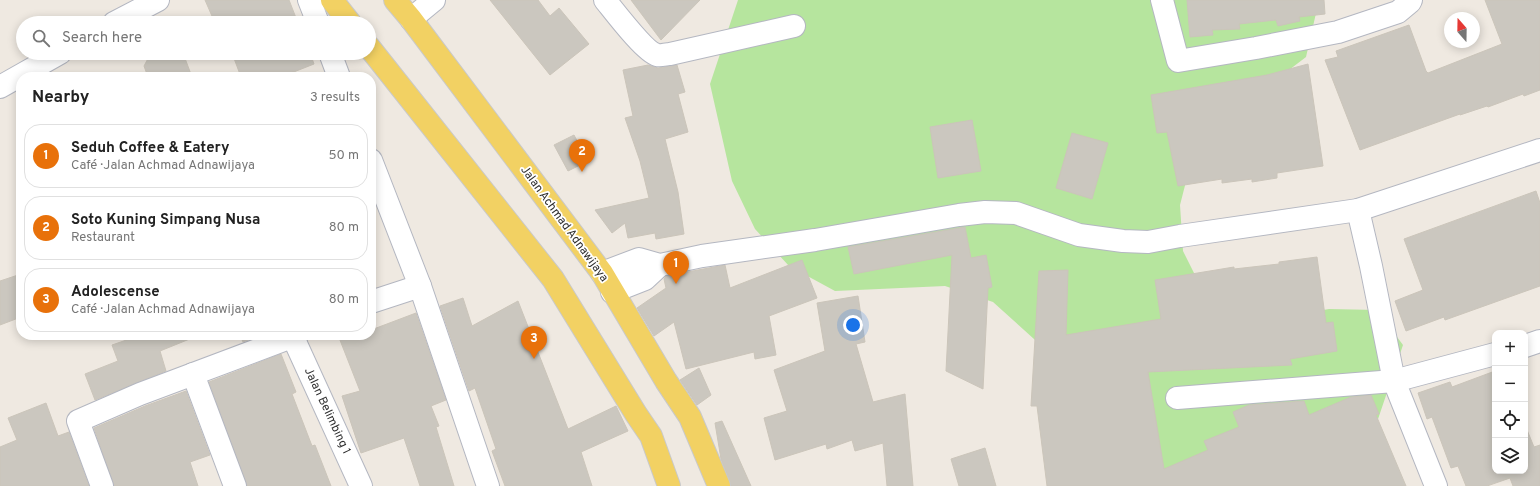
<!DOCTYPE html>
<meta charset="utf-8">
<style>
:root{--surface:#fff;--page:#f2f2f2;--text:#222;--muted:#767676;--line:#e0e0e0;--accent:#0f766e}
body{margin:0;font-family:Overpass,sans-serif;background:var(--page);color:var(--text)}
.controls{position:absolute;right:12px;bottom:12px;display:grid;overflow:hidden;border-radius:8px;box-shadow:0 2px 10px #0003}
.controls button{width:36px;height:36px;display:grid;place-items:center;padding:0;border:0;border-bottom:1px solid var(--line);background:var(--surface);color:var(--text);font:20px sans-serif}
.compass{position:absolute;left:1444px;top:12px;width:36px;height:36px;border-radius:50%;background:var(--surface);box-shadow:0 2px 10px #0003;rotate:340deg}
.you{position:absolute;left:853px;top:325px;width:14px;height:14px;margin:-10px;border:3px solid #fff;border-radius:50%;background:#1a73e8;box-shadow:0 0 0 6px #1a73e833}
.badge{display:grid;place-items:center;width:26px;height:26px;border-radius:50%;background:var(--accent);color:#fff;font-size:13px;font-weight:700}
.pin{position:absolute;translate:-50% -33px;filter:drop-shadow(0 1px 2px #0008)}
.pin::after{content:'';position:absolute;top:21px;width:14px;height:12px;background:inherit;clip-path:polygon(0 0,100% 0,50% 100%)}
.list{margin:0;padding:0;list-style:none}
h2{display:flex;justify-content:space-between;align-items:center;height:52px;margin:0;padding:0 16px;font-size:17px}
h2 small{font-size:13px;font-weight:400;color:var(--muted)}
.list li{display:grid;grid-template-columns:26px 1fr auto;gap:12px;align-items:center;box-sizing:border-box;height:64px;margin:0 8px 8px;padding:0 8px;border:1px solid var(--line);border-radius:16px}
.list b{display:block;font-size:15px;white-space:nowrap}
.list p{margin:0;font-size:13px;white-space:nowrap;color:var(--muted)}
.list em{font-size:13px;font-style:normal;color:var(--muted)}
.icon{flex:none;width:22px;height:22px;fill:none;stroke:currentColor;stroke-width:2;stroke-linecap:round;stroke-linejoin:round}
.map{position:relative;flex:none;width:1540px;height:486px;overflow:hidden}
.search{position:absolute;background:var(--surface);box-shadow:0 2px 10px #0003;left:16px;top:16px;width:360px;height:44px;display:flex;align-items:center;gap:10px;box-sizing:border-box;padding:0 14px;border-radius:22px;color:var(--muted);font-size:15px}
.panel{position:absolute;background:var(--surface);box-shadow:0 2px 10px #0003;left:16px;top:72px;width:360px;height:268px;border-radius:16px}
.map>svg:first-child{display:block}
</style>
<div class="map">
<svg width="1540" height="486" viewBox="0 0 1540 486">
<rect width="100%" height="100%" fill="#efe9e1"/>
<path fill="#b6e59e" d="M738,0H1319L1306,57L1221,122L1191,162L1180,205L1183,251L1203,291L1284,317L1329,309L1377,310L1403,345L1374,431L1113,486L1107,405L993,302L945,286L835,291L789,266L755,229L732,181L710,84Z"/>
<g fill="#cbc7bf" stroke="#cbc5ba">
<path d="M205,0H289L298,23H215Z"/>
<path d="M490,0H538L550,16L559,8L589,44L550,75Z"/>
<path d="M631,0H700L661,40Z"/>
<path d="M1187,0H1324L1325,14L1299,17L1300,21L1278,26L1276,20L1239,24L1240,29L1212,30L1213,35L1190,37Z"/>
<path d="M1485,0H1540V90L1524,96L1523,94L1488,107L1487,106L1460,115V114L1360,150L1325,60L1338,57L1336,51L1409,25L1426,71L1428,73L1502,44Z"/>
<path d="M151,53H183L192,77H148L144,66Z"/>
<path d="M232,53H310L314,64L281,77H241Z"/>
<path d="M1308,64L1323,166L1277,173V178L1252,182V179L1222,183V179L1178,186L1167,132L1157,133L1151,95L1267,75Z"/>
<path d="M648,65L658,68L677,65L685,92L678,94L688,132L665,139L678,192L684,234L656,239L655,233L628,238L625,223L612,233L595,210L649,198L640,161L625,118L633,116L623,70Z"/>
<path d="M972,120L981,171L938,178L930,127Z"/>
<path d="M1072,133L1108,143L1092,199L1056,188Z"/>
<path d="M574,135L588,161L568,171L554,145Z"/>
<path d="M1536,191L1540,203V286L1445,320L1444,317L1406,331L1395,301L1423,290L1404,239Z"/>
<path d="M965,227L971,258L986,255L992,287L988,288L983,389L946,371L952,255L854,274L848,247Z"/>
<path d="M1317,257L1326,323L1333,322L1337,351L1290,359L1292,365L1148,372L1164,469L1208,450L1204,441L1239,427L1233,412L1249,405L1304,401L1309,415L1351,397L1371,395L1379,414L1376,415L1406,486H1047L1037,406H1031L1039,271L1068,270L1066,335L1161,319L1155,280L1234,267V269L1279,264V262Z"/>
<path d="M802,260L817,298L769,316L776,355L755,359L754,352L686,369L674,322L654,336L637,308L666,288L664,279L666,276L725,265L730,288Z"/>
<path d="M21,274V317L0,325V281Z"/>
<path d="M858,296L865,342L856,344L873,402L905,394L913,486H887L883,443L855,451L852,440L827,449L826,444L775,460L764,418L787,411L774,370L825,351L817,303Z"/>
<path d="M463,298L472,326L518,301L568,429L616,406L628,431L581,452L592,486H505L492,451L496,449L475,388L469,391L440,306Z"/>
<path d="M416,313L446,400L431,406L439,426L436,427L454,486H420L404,438L361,453L342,396L360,391L338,335H371V330Z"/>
<path d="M141,335H197V336L160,351L166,371L95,400L85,374L118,361L112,345Z"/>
<path d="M240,335H261L243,342Z"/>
<path d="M281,354L296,392L292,394L312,446L315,445L331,486H247L209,382Z"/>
<path d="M699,368L711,395L697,405L680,380Z"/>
<path d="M1495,371V471H1525V425L1534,447L1540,445V486H1513L1510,478L1487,486H1466L1458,466L1451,468L1432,417L1427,419L1418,393L1450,382L1452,387Z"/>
<path d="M186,391L210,455L190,462L198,486H114L94,428L145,406Z"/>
<path d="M46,403L58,436L69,432L89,486H0V447L17,440L8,418Z"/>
<path d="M722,421L751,486H731L721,459L715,423Z"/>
<path d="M985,448L996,486H959L951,459Z"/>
</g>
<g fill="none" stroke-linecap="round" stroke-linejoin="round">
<defs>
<g id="street">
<path d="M309,0L318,23"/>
<path d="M605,0C614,11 645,52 657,55C661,56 666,54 670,54L794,26"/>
<path d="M1162,0L1178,61L1256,48L1338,32L1398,12L1410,2L1411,0"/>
<path d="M411,19L434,0"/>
<path d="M114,23L158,0"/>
<path d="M330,53L339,77"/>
<path d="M0,87L60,53"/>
<path d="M371,160L420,286L488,486"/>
<path d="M1358,210L1371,266L1394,381L1436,486"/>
<path d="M602,273L639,259L660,265L702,256L815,240L959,215L985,212L1016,213L1079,235L1123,241L1148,242L1180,236L1358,210L1540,150"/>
<path d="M612,292L645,279L660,265"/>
<path d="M371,302L420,286"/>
<path d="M292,335L361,486"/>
<path d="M1525,346L1540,341"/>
<path d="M193,374L235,486"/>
<path d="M1177,398L1394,381L1495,354"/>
<path d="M102,486L78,421L140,394L297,335"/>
</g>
<g id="primary">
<path d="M332,0L350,23"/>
<path d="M395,0L411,19L602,273L666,381L690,417L719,486"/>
<path d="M369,47L553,279L636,414L651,436L669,486"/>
</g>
</defs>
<use href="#street" stroke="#b4b7c1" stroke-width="24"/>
<use href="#primary" stroke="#c9c9c9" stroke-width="24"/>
<use href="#street" stroke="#fff" stroke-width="22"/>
<use href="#primary" stroke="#f2d163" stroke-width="22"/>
</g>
<g text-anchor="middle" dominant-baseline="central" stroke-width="3.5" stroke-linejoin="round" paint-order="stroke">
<g font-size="12" fill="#2e2e2e" stroke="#fff">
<text transform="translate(564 224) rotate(54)">Jalan Achmad Adnawijaya</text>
<text transform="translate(327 411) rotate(65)">Jalan Belimbing 1</text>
</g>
</g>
</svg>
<div class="controls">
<button>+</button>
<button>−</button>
<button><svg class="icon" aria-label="locate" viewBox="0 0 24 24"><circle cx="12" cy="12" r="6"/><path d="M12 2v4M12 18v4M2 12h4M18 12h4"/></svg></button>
<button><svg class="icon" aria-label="layers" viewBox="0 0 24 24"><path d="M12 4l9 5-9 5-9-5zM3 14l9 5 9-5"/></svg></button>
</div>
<svg class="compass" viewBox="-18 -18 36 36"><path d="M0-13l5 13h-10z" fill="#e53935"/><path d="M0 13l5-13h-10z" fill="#767676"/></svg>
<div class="you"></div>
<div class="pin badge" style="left:676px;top:284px;background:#e8710a">1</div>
<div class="pin badge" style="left:582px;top:172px;background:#e8710a">2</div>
<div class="pin badge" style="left:534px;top:359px;background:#e8710a">3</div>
<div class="search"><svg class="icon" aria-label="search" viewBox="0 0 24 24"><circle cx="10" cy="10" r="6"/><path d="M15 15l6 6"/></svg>Search here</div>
<section class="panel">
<h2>Nearby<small>3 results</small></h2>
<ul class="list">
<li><span class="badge" style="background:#e8710a">1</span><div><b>Seduh Coffee &amp; Eatery</b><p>Café · Jalan Achmad Adnawijaya</p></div><em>50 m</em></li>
<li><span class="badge" style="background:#e8710a">2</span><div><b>Soto Kuning Simpang Nusa</b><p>Restaurant</p></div><em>80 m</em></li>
<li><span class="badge" style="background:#e8710a">3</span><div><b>Adolescense</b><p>Café · Jalan Achmad Adnawijaya</p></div><em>80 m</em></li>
</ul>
</section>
</div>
